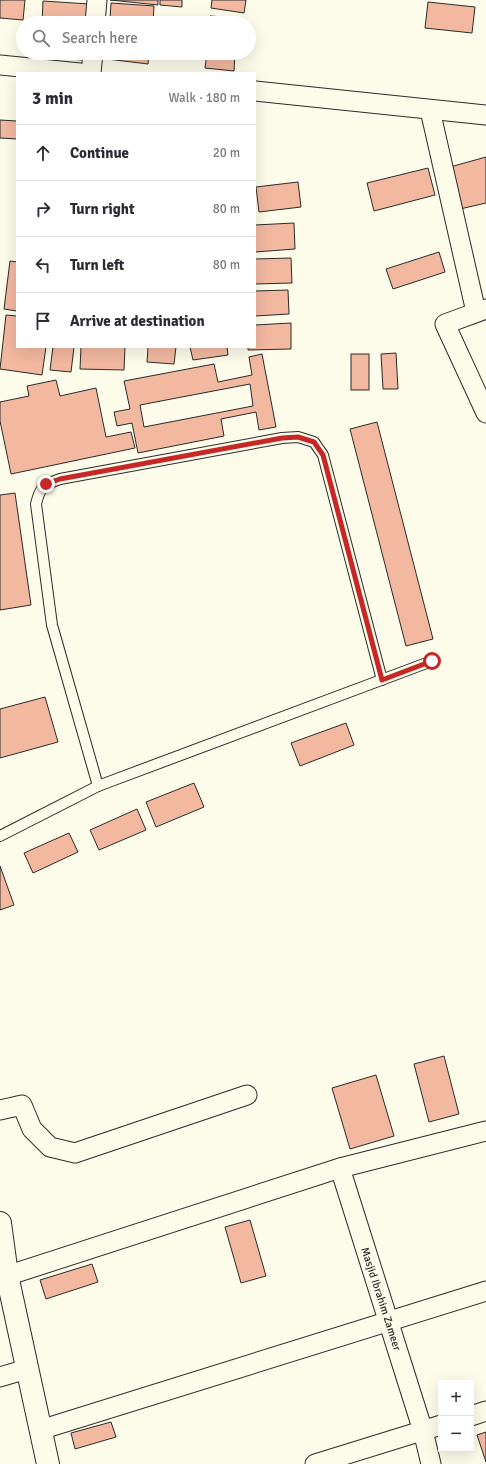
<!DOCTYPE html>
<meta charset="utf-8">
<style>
:root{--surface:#fff;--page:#f7f7f7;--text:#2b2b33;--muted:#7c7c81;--line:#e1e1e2}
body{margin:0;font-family:Signika,sans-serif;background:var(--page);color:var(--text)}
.controls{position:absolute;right:12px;bottom:12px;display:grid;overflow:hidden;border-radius:0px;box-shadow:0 4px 16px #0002}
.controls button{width:36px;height:36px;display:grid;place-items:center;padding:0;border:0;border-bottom:1px solid var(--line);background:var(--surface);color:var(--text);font:20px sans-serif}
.stop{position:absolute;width:12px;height:12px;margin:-9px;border:3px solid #c62828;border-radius:50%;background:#fff}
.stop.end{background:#c62828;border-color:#fff;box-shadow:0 1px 4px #0008}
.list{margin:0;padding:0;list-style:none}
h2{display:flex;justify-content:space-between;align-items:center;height:52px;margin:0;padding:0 16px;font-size:17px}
h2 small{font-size:13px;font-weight:400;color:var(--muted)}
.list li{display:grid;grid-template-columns:26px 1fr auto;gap:12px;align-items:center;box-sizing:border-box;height:56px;padding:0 16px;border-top:1px solid var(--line)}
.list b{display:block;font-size:15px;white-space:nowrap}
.list em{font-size:13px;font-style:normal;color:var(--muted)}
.icon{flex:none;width:22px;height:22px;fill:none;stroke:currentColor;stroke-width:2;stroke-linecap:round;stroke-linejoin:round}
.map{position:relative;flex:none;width:486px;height:1464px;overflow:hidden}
.search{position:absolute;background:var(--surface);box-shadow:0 4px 16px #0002;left:16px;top:16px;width:240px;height:44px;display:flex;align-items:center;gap:10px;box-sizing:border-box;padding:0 14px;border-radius:22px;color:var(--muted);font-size:15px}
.panel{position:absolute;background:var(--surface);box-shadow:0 4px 16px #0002;left:16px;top:72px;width:240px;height:276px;border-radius:0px}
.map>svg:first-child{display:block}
</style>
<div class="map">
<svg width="486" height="1464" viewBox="0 0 486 1464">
<rect width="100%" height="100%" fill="#fdfbea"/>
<g fill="#f2b8a0" stroke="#2b2b2b" fill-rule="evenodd">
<path d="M0,0H25L23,20L0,18Z"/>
<path d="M110,0H158V5Z"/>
<path d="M160,0H182V7L160,5Z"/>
<path d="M212,0H246L244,13L211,8Z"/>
<path d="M43,1L89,4L88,23H42Z"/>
<path d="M428,2L475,7L472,33L425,28Z"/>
<path d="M111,3L154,6L153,22L110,19Z"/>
<path d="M210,16L238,18V23H209Z"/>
<path d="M30,53H49V57L30,55Z"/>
<path d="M62,53H84V60L62,59Z"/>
<path d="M108,53H149L148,64L107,59Z"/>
<path d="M207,53H235L234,71L205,68Z"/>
<path d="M0,120L17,121V139L0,138Z"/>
<path d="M486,157V203L460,209L450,167Z"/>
<path d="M428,168L435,195L374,211L367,183Z"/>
<path d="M298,182L301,207L259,212L256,187Z"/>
<path d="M294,223L295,249L255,252V225Z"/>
<path d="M439,252L445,272L393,289L386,269Z"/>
<path d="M291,258L292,283L255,284V259Z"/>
<path d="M10,261L17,262V311L4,309Z"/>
<path d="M288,290L289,314L255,316V291Z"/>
<path d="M6,315L17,316V347H46L42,375L0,369Z"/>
<path d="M291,323V349L248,350V347H255V325Z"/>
<path d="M53,347H74L71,372L50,370Z"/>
<path d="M81,347H125L124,370L80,369Z"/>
<path d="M148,347H176L174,364L147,362Z"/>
<path d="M190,347H227L228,355L193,360Z"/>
<path d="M396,353L398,389H383L381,354Z"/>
<path d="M262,354L276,427L259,430L256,412L221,419L224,436L138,453L132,423L117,426L114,412L130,409L124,381L214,364L218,382L252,375L249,357ZM250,384L253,406L144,427L140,405Z"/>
<rect x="351" y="354" width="18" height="36"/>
<path d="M56,380L60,396L96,388L106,437L131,432L135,448L11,474L0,421V402L29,396L27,386Z"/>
<path d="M377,422L433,639L406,646L350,429Z"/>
<path d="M15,493L31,605L0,610V495Z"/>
<path d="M45,697L58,742L0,758V709Z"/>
<path d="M346,723L354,745L300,766L291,743Z"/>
<path d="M194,783L204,807L156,827L146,802Z"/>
<path d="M137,809L146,830L99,850L90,830Z"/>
<path d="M69,833L78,852L33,873L24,853Z"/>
<path d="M0,866L14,905L0,910Z"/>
<path d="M444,1056L459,1114L429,1122L414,1064Z"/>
<path d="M376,1075L394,1136L350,1149L332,1088Z"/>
<path d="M250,1220L266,1276L241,1283L225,1227Z"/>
<path d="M92,1264L98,1282L46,1299L40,1280Z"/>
<path d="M111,1422L116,1437L75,1449L71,1433Z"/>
<path d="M486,1432V1462L477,1435Z"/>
</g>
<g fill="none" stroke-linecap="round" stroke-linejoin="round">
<defs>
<g id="service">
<path d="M98,786L52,625L36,504C40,487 43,485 60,479L282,438L298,437L314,442L323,455L382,680"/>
<path d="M0,836L98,786L432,661"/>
</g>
<g id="minor">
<path d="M95,23L97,0"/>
<path d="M0,65L80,73"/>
<path d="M91,73L93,53"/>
<path d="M255,91L486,115"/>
<path d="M430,110L476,312"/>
<path d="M486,309L445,324L486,413"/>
<path d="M0,1110L22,1105L32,1129L50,1147L75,1153L247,1095"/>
<path d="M340,1168L423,1431L431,1464"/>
<path d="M0,1278L340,1168L486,1131"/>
<path d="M0,1377L27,1369"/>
<path d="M471,1416L486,1411"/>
<path d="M40,1430L486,1291"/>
<path d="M315,1464L441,1425"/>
</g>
<path id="tertiary" d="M0,1223L7,1275L48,1464"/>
</defs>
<use href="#service" stroke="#2b2b2b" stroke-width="12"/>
<use href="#minor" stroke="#2b2b2b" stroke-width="21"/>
<use href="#tertiary" stroke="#2b2b2b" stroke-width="24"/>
<use href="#service" stroke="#fdfbea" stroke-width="10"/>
<use href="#minor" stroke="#fdfbea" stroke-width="19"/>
<use href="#tertiary" stroke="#fdfbea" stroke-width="22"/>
</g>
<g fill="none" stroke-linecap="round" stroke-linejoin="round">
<path stroke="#c62828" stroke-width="5" d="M46,484L60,479L282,438L298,437L314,442L323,455L382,680L432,661"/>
</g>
<g text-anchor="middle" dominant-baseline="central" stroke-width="3" stroke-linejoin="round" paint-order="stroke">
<g font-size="11" fill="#2b2b2b" stroke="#fdfbea">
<text transform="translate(381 1299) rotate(72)">Masjid Ibrahim Zameer</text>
</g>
</g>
</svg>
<div class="controls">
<button>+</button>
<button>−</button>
</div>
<div class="stop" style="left:432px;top:661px"></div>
<div class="stop end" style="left:46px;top:484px"></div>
<div class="search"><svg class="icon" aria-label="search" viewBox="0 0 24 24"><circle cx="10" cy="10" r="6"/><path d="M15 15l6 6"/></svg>Search here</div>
<section class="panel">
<h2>3 min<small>Walk · 180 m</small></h2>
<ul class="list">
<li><svg class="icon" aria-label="ahead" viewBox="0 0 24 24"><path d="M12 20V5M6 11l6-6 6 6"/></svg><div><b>Continue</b></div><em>20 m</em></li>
<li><svg class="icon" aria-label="right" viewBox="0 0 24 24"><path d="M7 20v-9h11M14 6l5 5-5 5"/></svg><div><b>Turn right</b></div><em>80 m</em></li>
<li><svg class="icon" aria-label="left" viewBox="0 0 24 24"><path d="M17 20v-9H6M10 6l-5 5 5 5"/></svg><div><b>Turn left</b></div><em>80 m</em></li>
<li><svg class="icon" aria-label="arrive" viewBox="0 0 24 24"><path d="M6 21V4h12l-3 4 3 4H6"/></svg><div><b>Arrive at destination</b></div></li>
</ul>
</section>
</div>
